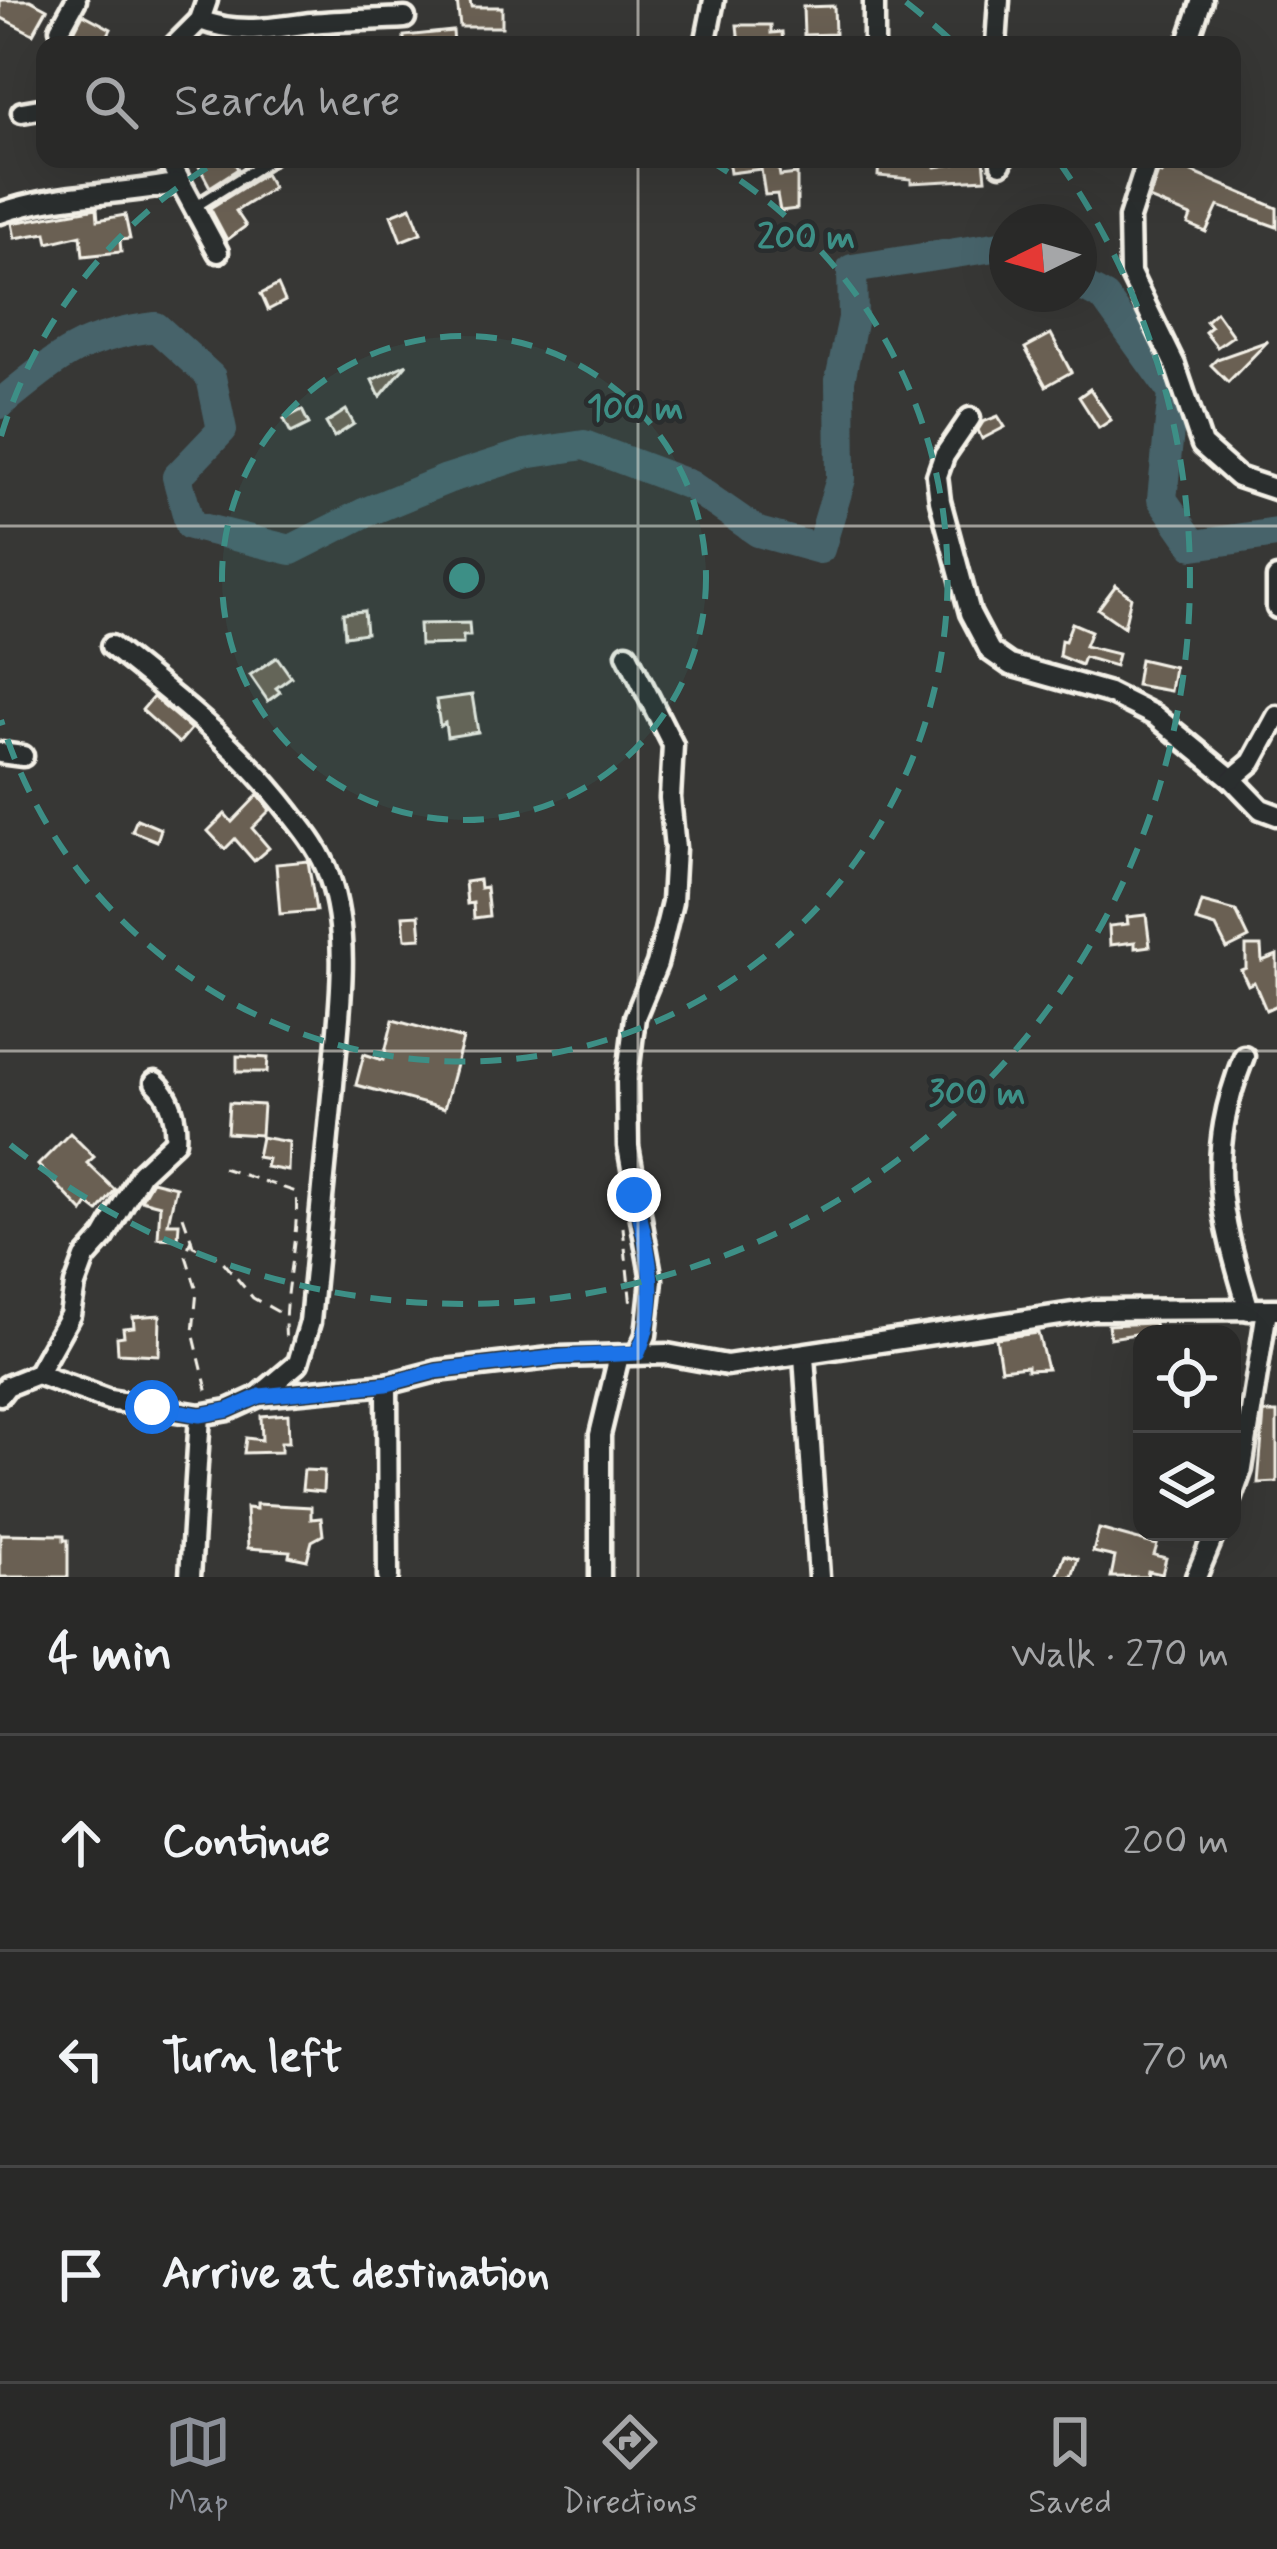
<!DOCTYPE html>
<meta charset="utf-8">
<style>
:root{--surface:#292928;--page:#313130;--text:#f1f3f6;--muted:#a5a6a8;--line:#454545;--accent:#8c9099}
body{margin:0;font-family:Mynerve,sans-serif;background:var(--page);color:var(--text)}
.controls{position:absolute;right:36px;bottom:36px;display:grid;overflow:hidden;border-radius:24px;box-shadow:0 12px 48px #0002}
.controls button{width:108px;height:108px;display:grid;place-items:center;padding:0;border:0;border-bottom:3px solid var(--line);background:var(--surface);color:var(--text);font:60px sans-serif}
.compass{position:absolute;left:989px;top:204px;width:108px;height:108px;border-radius:50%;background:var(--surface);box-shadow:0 12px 48px #0002;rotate:265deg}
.stop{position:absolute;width:36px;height:36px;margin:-27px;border:9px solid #1a73e8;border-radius:50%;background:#fff}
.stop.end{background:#1a73e8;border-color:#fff;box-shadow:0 3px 12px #0008}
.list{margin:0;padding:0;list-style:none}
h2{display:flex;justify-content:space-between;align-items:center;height:156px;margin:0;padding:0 48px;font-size:51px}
h2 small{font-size:39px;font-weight:400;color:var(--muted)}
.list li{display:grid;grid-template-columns:78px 1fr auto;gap:36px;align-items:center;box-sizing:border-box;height:216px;padding:0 48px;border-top:3px solid var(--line)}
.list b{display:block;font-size:45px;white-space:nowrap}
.list em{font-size:39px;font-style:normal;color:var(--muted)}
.icon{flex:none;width:66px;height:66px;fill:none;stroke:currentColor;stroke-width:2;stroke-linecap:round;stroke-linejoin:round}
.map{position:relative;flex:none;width:1277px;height:1577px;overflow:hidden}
.search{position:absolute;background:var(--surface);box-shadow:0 12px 48px #0002;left:36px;right:36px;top:36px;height:132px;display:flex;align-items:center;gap:30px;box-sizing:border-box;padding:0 42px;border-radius:24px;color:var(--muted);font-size:45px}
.sheet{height:804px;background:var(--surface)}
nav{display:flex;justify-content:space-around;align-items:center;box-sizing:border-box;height:168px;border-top:3px solid var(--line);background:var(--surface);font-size:33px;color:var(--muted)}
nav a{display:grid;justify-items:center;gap:6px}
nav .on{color:var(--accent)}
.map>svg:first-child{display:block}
</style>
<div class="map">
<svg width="1277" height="1577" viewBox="0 0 1277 1577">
<rect width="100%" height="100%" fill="#373735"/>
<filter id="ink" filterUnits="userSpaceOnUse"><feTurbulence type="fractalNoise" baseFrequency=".00833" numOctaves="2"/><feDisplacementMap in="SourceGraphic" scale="24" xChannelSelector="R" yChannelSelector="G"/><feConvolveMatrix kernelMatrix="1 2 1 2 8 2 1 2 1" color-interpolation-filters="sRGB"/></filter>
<g filter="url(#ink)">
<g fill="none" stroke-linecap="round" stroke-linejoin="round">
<g stroke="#47646b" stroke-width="30">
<path d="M1079,284L1105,298L1173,393L1162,499L1194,545L1277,533"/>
<path d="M0,404C58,357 80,336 156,327L211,377L222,430L177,477L190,525L291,550L364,513L447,479L525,454L584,445L690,485L758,532L820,549L841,479L840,380L853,318L852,269L1007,245"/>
</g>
</g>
<g fill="#6b6152" stroke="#f4f1e8" stroke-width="3">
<path d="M0,0H30L47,9L33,34L0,17Z"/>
<path d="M457,0H470L471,7H502V27H460Z"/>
<path d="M834,6L835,34L804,35L803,7Z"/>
<path d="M83,14L111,29L103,45H87L71,37Z"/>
<path d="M737,25H771V33L782,32L783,45H739Z"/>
<path d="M453,31L454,45H404V36Z"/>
<path d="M195,159H233L238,169L210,187Z"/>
<path d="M728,159H777L780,176L797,174V209L780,211L777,194L765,195L761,169L730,173Z"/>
<path d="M879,159H936V167L984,159L986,179L911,183V179L878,176Z"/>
<path d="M1170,159H1199L1192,172L1277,208V227L1218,206L1206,232L1188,224L1191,216L1149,199L1158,173L1162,174Z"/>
<path d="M265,174L273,188L236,211L246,226L227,240L210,208Z"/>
<path d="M411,207L421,233L401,241L391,215Z"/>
<path d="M97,208L98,220L125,215L130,239L120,240L121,252L83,256L81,235L48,243L46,233L15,238L12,223Z"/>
<path d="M278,285L285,301L268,310L261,294Z"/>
<path d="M1216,312L1233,336L1217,347L1205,332L1211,327L1206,321Z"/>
<path d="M1051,334L1071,372L1046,386L1025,348Z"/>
<path d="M1268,341L1228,382L1211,365L1217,359Z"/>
<path d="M407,364L380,397L372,380Z"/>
<path d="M1090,389L1111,420L1099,428L1079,397Z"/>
<path d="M302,410L309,424L291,433L284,419Z"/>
<path d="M346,410L354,424L334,437L326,423Z"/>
<path d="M998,416L1005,427L982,439L978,430L983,422Z"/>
<path d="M1116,585L1131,597L1124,627L1098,609Z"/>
<path d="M364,611L366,633L345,636L343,613Z"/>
<path d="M469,623L470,636H463V644L420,645L419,624Z"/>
<path d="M1072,623L1091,631L1085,646L1118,654L1115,666L1084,657L1081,665L1059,656L1061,640L1065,641Z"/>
<path d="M277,657L291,677L276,688L280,692L268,701L250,675Z"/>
<path d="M1140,659L1174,667L1170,691L1136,685Z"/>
<path d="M472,695L478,732L447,737L445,723L440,726L436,700Z"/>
<path d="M153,697L191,729L179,743L142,710Z"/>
<path d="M258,795L270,810L252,828L269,848L254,861L235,839L225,849L208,831L225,814L232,822Z"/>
<path d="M137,819L161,829L157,841L132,831Z"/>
<path d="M308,861L316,911L280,914L276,864Z"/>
<path d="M479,880L480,888L486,887L489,916L474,918L473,903L467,904L465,882Z"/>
<path d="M1202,902L1236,911L1249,938L1227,949L1216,927L1196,921Z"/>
<path d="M419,915L421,938L405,939L403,916Z"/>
<path d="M1146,915L1150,946L1135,948V942L1110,945L1109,926L1128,924L1127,917Z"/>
<path d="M1246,946H1261L1262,961L1277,955V1005L1266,1010L1254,982L1248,985L1241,970L1246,968Z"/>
<path d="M393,1020L463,1039L444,1109L356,1085L364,1054L383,1060Z"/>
<path d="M237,1056L268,1058L267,1072H237Z"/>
<path d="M229,1103L263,1105L261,1135L227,1133Z"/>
<path d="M70,1133L94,1157L87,1163L115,1190L98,1212L88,1204L83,1212L38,1165Z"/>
<path d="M261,1137L289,1142L288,1171L266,1167L268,1159L257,1157Z"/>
<path d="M152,1181L176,1187L168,1223H179L178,1239L158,1238L160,1205L141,1200Z"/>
<path d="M160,1315L159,1355L118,1353L117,1337L124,1336L123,1328L134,1327L133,1317Z"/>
<path d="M1154,1323L1155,1331L1110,1338L1108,1325Z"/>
<path d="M1038,1333L1047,1369L1027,1370V1366L1001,1369L996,1338Z"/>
<path d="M1264,1413H1277V1482L1258,1483Z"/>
<path d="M288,1414L289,1442H281V1452L244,1453L246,1438L262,1440L261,1416Z"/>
<path d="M304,1470L324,1471L323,1492L302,1490Z"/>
<path d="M256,1504L311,1507V1519L321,1518L323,1535L312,1541L307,1560L289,1556L290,1551L248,1548L246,1508L256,1509Z"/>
<path d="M1099,1529L1157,1545L1154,1555L1166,1558L1162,1574L1148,1571L1147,1577H1111L1115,1557L1093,1552Z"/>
<path d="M0,1534L64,1535V1540H68V1577H0Z"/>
<path d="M1065,1555L1078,1559L1072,1577H1057Z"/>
</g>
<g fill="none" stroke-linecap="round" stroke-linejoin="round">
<defs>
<path id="lane" d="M193,208L271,159"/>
<g id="street">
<path d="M874,0V45"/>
<path d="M200,20C238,35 271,28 311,23C342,20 374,20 405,18"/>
<path d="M60,29L76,0"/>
<path d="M175,45L200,20L207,0"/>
<path d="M705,45L714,0"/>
<path d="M996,45L999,0"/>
<path d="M1187,45L1202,0"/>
<path d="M22,112L45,108"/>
<path d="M168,159L218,252"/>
<path d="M1001,159V164"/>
<path d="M1148,159L1129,218L1130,273L1175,365L1202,445L1238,477L1277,490"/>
<path d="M0,213C58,192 120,196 179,183"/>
<path d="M970,418L944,456L937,476L940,501L970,613L990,651L1010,665L1109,693L1155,716L1232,779L1261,809L1277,815"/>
<path d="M1277,578V608"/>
<path d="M111,646C176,698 240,747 291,814C306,833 322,853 329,876C352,941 338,1018 333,1085C326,1164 318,1243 310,1322L298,1363L259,1396"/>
<path d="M627,654L673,745L670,798L675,848L672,902L657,964L635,1017L627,1082L628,1146L652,1280L646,1335L638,1353"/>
<path d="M0,753L23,756"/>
<path d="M1232,779L1252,762L1277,716"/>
<path d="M1244,1056C1205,1155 1219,1211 1249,1310"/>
<path d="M804,1356L819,1577"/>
<path d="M37,1374L70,1315L75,1285L85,1258L104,1237L141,1173L175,1141C177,1120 171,1096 155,1082"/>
<path d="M387,1384L388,1577"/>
<path d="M0,1395L7,1386L37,1374L109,1400L200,1415L228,1410L259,1396L387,1384L437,1371L559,1357L667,1354L727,1365L1093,1310L1277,1309"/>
<path d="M1232,1497L1242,1469L1267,1310"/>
<path d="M190,1577L200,1415"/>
<path d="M600,1577V1435L619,1356"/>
<path d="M1196,1577L1215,1532"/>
</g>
</defs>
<use href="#lane" stroke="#f4f1e8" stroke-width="18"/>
<use href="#street" stroke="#f4f1e8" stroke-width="27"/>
<g stroke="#f4f1e8" stroke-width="3" stroke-dasharray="12 9" stroke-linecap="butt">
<path d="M223,1168L296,1192C300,1243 281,1292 286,1343"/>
<path d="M183,1216L191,1239L186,1256L197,1291L193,1332L208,1394"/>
<path d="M623,1227L631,1307"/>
<path d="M191,1239L193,1246L221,1259L253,1298L282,1314"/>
</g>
<use href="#lane" stroke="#2a2d2e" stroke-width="9"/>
<use href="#street" stroke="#2a2d2e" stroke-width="18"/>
</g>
</g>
<g fill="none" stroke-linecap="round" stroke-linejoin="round" filter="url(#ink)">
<path stroke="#1a73e8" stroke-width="15" d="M152,1407L200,1415L228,1410L260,1396L387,1384L436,1371L559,1357L638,1353C661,1301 649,1248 634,1195"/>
</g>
<path fill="none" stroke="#f4f1e8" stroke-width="3" stroke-opacity="0.55" d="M638,0V45M638,159V1577M0,526H1277M0,1051H1277"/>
<circle cx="464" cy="578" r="242" fill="#3d8f86" fill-opacity=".12"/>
<g fill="none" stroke="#3d8f86" stroke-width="6" stroke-dasharray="21 15">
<circle cx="464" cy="578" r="242"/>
<path d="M1 436A484 484 0 0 1 218 161M710 161A484 484 0 1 1 1 720"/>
<path d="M906 2A726 726 0 0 1 954 43M1059 162A726 726 0 0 1 2 1138"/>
</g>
<circle cx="464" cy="578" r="18" fill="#3d8f86" stroke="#2a2d2e" stroke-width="6"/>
<g font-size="36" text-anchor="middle" font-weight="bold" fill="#3d8f86" stroke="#2a2d2e" stroke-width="9" stroke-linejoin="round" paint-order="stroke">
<text x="806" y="248">200 m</text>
<text x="635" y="419">100 m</text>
<text x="977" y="1104">300 m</text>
</g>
</svg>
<div class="controls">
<button><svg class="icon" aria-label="locate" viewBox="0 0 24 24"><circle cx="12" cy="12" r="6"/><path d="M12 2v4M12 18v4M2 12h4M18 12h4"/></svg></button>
<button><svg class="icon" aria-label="layers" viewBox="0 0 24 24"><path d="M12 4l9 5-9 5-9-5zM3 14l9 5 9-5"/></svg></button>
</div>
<svg class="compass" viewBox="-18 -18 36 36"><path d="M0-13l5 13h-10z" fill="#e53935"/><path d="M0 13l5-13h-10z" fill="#a5a6a8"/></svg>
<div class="stop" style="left:152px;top:1407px"></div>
<div class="stop end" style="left:634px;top:1195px"></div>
<div class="search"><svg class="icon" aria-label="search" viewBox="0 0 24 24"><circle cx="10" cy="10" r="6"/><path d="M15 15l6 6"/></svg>Search here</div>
</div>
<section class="sheet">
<h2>4 min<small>Walk · 270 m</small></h2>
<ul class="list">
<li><svg class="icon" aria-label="ahead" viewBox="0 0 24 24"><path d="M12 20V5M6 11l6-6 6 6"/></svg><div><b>Continue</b></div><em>200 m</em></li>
<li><svg class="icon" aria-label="left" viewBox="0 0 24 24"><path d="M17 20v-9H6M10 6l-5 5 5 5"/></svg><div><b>Turn left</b></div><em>70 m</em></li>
<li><svg class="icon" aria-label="arrive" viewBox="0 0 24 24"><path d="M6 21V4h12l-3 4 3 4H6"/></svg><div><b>Arrive at destination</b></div></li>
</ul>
</section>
<nav>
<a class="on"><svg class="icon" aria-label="map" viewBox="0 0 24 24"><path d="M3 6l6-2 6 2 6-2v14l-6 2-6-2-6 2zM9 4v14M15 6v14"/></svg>Map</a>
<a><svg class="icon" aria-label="directions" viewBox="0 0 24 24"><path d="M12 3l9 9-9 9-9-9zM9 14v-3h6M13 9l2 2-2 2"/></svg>Directions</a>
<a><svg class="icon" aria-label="saved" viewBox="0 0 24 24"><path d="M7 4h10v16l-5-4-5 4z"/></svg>Saved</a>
</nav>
